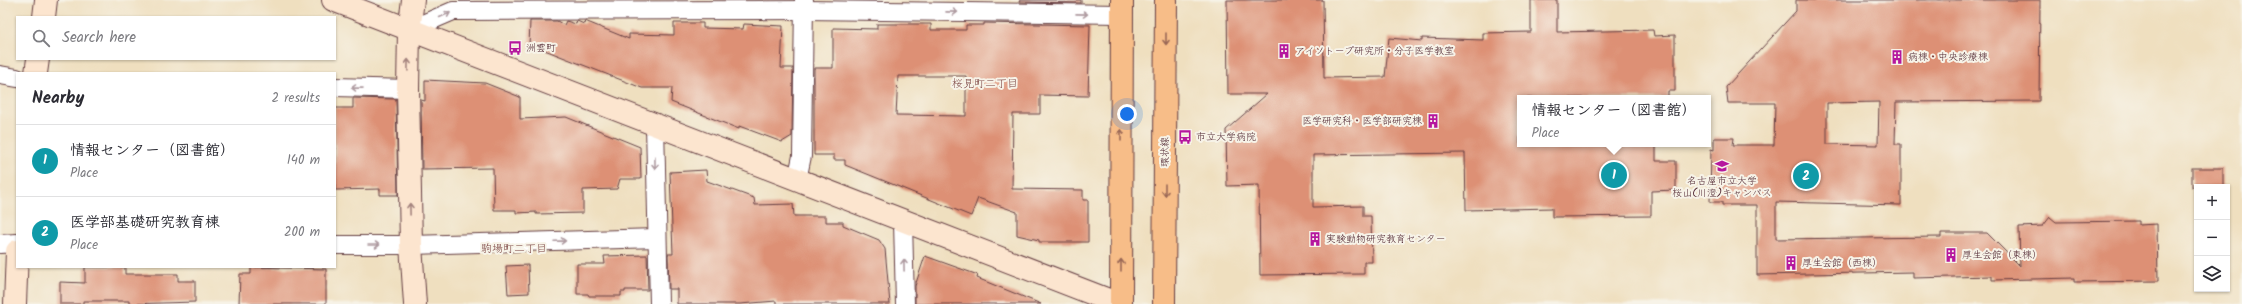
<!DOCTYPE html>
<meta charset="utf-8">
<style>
:root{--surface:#fff;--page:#f2f2f3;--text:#2b2b33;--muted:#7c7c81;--line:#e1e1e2;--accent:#b5179e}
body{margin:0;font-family:Kalam,"Klee One",sans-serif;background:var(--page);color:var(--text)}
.controls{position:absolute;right:12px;bottom:12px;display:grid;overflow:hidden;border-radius:0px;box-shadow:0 1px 3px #0004}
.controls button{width:36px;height:36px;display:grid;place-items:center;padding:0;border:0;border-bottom:1px solid var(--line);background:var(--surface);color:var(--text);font:20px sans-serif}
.you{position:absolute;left:1127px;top:114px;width:14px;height:14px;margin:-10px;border:3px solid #fff;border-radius:50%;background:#1a73e8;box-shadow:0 0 0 6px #1a73e833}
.badge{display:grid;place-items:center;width:26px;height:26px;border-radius:50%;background:var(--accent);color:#fff;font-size:13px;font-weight:700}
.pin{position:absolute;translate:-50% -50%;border:2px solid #fff;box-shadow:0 1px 4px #0006}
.popup{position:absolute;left:1517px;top:95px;width:194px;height:52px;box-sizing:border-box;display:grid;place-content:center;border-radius:0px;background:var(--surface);filter:drop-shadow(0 1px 3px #0005);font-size:13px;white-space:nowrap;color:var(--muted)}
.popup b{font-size:15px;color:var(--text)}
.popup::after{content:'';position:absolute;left:50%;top:100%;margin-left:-8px;border:8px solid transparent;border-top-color:var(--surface)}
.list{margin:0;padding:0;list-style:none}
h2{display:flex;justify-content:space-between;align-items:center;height:52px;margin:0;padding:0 16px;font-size:17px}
h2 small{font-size:13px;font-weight:400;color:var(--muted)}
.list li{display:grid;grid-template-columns:26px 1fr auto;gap:12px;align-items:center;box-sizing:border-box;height:72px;padding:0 16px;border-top:1px solid var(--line)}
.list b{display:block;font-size:15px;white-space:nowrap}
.list p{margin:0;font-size:13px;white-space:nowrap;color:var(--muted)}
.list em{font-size:13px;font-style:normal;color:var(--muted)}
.icon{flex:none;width:22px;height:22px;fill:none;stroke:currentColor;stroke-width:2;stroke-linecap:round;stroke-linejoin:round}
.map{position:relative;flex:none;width:2242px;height:304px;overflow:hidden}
.search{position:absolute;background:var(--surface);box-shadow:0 1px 3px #0004;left:16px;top:16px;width:320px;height:44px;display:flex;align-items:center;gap:10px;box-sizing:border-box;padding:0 14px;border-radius:0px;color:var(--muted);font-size:15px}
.panel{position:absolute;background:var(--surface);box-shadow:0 1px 3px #0004;left:16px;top:72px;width:320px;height:196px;border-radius:0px}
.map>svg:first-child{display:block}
</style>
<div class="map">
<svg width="2242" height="304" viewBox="0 0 2242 304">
<rect width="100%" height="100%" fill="#f7f3e8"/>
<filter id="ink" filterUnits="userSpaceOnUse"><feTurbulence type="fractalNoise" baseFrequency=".025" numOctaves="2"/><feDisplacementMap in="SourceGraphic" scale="8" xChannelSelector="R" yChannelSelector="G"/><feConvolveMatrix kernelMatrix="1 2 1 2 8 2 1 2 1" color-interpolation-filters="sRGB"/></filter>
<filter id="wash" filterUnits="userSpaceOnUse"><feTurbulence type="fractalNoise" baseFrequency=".012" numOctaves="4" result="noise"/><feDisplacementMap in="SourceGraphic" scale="16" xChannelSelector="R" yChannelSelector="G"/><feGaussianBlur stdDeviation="0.9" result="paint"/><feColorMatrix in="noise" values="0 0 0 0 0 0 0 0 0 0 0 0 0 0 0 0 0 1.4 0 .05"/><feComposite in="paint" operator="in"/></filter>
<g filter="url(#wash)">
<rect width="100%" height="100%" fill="#efdfbf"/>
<g id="blocks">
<g fill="#dd9075" fill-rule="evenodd">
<path d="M1020,0H1081V3L1019,2Z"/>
<path d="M1227,0H1323L1324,78L1385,77L1389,38L1422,41V38L1483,40V33L1531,32V0H1557V32L1653,30L1654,36L1675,35V91H1668V98H1520V144H1656V161H1676V190L1651,191V216L1552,217V208L1466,210L1465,153L1313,155V207L1363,206V216H1371L1372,262H1364V274L1260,275L1259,185L1227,186L1226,130L1267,94H1228Z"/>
<path d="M1796,0H2040L2039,101L1896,102L1895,144H1901V205L1776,202V239L1941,237V233H1987L2020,266L2019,227L2043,226L2050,217L2056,222L2139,221V225L2157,224L2158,281L2074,282V278L1992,280V276L1913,278V272L1757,275V205H1722V202H1710L1711,149L1714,150V138H1734L1733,145H1774L1775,103H1728L1726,87L1796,11ZM1879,102L1878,145L1827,144V103Z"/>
<path d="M530,21H557L564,25L566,21L576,24L577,21L584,24L585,21L629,39V34L674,35V23H703V28L743,29L744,24L783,26L781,68H793L792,136L782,142L739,126V129L671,102L672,88H642L542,49V46H529Z"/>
<path d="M984,23L1090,25L1088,96L1040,95V114H1013L1012,189L1083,190V200H1088V242H1039V240L1017,235V212L978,198L971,216L845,165V160H834V155H814V68H833V28L877,29V24H931V30H966V25H984ZM898,76H966V116L896,115Z"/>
<path d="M425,80L485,83L520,97V119L566,117L640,147L641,179H620L617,189L583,190V213L536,214V212L516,213V210H494L493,168L422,169L421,100L425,101Z"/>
<path d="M353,98L396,99L398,195H380V189L335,190V108H353Z"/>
<rect x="2192" y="168" width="31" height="19"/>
<path d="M706,170L707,181L754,198L755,205L793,204L794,216H826V222H843V225L879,240L885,249L890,304H776V301L740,304H677V289H669L668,254H673L670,172Z"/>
<path d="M647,255L648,290H625V292H621V296H589L588,294H577V264H605L604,256Z"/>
<path d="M925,256L978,275L977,278L1041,304H915V286Z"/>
<path d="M528,265L529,293L508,294L506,266Z"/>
<path d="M85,267H125V274H178V281H195V302L129,304V301H83V304H60V282L85,283Z"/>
<path d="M251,267L326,269V304H239L240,274H251Z"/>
</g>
</g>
</g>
<g filter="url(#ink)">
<use href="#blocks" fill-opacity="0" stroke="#633c41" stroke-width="1"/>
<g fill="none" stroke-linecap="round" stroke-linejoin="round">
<defs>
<g id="street">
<path d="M409,30L453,11L804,10L1122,14"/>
<path d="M0,75L17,78"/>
<path d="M335,87L408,89"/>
<path d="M655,124L659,304"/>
<path d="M797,180L802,156L804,0"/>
<path d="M903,221L905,304"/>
<path d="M0,244L17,243"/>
<path d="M335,245H411L657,238"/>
</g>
<g id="secondary">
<path d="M333,0L1119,304"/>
<path d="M413,0L409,30L408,89L411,245L415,304"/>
<path d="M44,17L46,0"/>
<path d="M36,73L38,59"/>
<path d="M15,304L17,251"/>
</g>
<g id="primary">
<path d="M1121,304L1122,0"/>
<path d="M1164,304L1166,0"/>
</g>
</defs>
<use href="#street" stroke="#633c41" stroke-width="20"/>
<use href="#secondary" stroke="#633c41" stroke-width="24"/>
<use href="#primary" stroke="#633c41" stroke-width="24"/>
<use href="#street" stroke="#fff" stroke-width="18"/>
<use href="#secondary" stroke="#fce5cf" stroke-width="22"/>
<use href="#primary" stroke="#f7bd88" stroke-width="22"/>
</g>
<defs><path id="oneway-shaft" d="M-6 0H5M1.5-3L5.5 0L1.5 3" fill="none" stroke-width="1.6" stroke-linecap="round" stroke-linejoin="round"/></defs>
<g stroke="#ae9aa0">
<use href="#oneway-shaft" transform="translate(952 12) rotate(1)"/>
<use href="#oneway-shaft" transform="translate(1082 14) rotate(1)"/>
<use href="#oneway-shaft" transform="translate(445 15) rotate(-24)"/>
<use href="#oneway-shaft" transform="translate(357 88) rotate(-179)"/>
<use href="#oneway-shaft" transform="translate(655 163) rotate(89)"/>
<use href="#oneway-shaft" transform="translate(560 241) rotate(-2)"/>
<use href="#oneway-shaft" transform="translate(374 245)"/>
<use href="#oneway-shaft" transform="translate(904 265) rotate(-91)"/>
</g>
<g stroke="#986655">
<use href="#oneway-shaft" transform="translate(1166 39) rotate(90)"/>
<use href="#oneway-shaft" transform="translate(1121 135) rotate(-90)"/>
<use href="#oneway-shaft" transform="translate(1165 190) rotate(90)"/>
<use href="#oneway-shaft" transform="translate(1121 265) rotate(-90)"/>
</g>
<g stroke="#a3827d">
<use href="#oneway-shaft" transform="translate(408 65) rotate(-89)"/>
<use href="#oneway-shaft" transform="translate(410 209) rotate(-91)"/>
</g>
</g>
<defs>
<symbol id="bus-bare" viewBox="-9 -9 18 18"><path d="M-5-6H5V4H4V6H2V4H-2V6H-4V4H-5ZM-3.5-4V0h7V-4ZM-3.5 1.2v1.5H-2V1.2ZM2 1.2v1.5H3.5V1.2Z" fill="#b5179e" stroke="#f7f3e8" stroke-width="2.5" paint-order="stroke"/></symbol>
<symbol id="building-bare" viewBox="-9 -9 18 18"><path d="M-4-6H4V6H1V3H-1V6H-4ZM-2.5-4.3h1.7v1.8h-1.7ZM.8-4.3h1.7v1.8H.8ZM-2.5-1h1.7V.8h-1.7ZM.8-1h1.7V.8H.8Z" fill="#b5179e" stroke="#f7f3e8" stroke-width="2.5" paint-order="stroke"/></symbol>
<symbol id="university-bare" viewBox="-9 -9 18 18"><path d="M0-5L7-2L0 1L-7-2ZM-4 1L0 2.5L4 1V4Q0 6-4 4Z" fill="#b5179e" stroke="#f7f3e8" stroke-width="2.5" paint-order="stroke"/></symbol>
</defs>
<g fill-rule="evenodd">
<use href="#bus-bare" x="505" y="38" width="20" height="20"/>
<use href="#building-bare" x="1274" y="41" width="20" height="20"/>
<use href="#building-bare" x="1887" y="47" width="20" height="20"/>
<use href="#building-bare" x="1423" y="111" width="20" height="20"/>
<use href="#bus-bare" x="1175" y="127" width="20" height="20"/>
<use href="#university-bare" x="1712" y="156" width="20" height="20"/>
<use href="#building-bare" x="1305" y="229" width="20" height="20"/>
<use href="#building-bare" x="1941" y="245" width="20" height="20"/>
<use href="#building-bare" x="1781" y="253" width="20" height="20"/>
</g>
<g text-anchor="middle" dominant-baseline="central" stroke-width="4" stroke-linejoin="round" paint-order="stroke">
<g font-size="10" fill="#4a1f2b" stroke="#f7f3e8" text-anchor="start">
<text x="526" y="48">洲雲町</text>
<text x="1295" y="51">アイソトープ研究所・分子医学教室</text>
<text x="1908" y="57">病棟・中央診療棟</text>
<text x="1422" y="121" text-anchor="end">医学研究科・医学部研究棟</text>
<text x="1196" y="137">市立大学病院</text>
<text x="1722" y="181" text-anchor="middle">名古屋市立大学<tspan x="1722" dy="12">桜山(川澄)キャンパス</tspan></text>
<text x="1326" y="239">実験動物研究教育センター</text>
<text x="1962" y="255">厚生会館（東棟）</text>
<text x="1802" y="263">厚生会館（西棟）</text>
</g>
<g font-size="10" fill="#4a1f2b" stroke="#f7f3e8">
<text transform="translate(1165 152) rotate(-90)">環状線</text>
</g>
<g font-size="11" fill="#7d4745" stroke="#f7f3e8">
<text x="985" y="84">桜見町二丁目</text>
<text x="514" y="249">駒場町二丁目</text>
</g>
</g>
</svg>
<div class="controls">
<button>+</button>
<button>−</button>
<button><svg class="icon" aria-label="layers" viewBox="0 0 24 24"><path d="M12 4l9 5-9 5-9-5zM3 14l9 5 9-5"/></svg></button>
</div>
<div class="you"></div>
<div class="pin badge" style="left:1614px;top:175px;background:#0f9aa8">1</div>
<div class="popup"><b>情報センター（図書館）</b>Place</div>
<div class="pin badge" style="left:1806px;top:176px;background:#0f9aa8">2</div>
<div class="search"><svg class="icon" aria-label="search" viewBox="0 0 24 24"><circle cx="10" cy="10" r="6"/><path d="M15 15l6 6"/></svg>Search here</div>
<section class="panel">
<h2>Nearby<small>2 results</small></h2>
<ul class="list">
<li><span class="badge" style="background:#0f9aa8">1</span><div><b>情報センター（図書館）</b><p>Place</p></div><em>140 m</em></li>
<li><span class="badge" style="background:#0f9aa8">2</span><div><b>医学部基礎研究教育棟</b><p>Place</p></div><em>200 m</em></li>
</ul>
</section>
</div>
